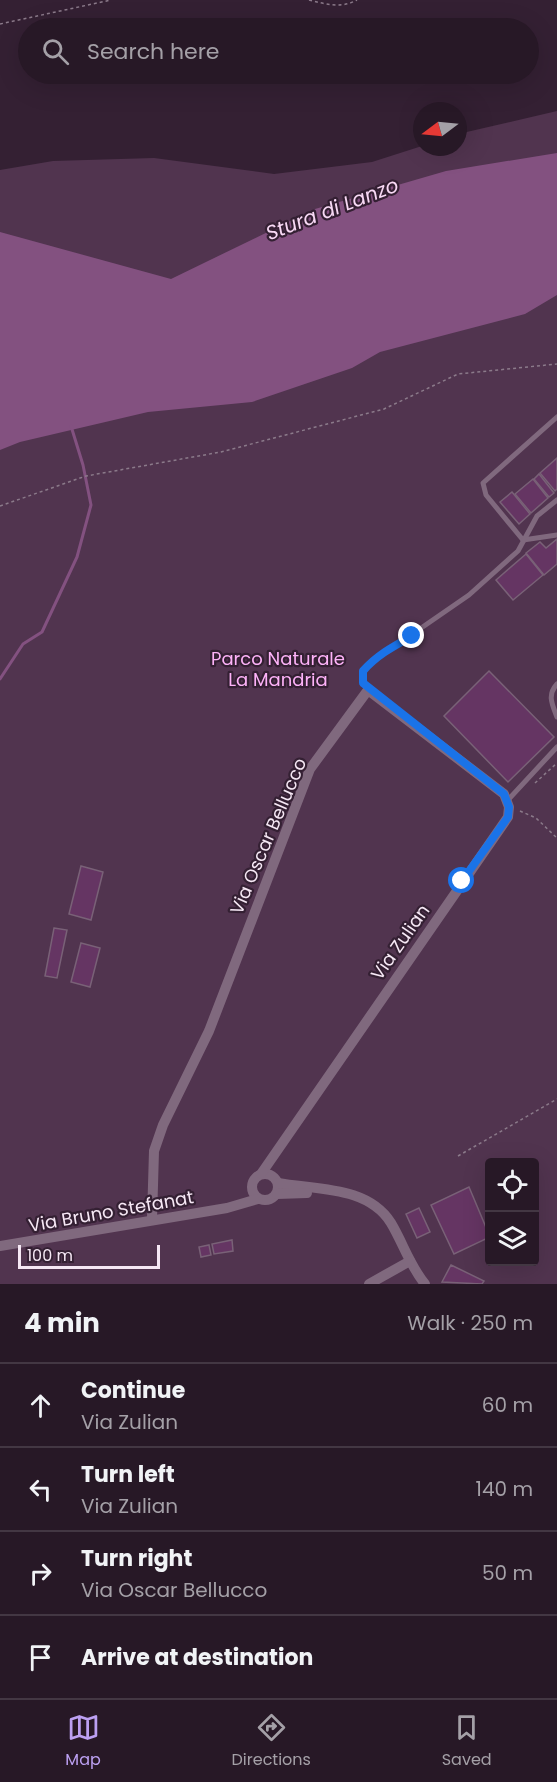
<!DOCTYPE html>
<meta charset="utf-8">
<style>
:root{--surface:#271826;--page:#332532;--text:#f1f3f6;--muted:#a4a0a7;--line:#433743;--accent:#bca0f2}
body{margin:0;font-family:Poppins,sans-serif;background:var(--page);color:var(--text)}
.controls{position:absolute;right:18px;bottom:18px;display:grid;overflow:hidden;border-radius:6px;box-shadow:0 6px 24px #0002}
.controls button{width:54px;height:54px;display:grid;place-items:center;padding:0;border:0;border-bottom:2px solid var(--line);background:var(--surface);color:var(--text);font:30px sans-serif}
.compass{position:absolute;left:413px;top:102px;width:54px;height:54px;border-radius:50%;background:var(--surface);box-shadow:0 6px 24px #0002;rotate:254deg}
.scale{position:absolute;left:18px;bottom:15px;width:142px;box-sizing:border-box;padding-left:6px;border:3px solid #f6e8f5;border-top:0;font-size:16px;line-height:21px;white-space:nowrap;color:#f6e8f5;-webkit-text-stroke:4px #342033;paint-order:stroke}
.stop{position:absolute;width:18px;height:18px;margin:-14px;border:4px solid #1a73e8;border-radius:50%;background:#fff}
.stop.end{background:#1a73e8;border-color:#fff;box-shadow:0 2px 6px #0008}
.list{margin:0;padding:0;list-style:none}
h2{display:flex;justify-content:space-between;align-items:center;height:78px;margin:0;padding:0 24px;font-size:26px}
h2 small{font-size:20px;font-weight:400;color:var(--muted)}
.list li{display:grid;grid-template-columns:39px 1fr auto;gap:18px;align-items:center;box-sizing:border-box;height:84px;padding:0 24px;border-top:2px solid var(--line)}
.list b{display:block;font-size:22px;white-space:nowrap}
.list p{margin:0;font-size:20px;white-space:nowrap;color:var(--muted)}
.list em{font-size:20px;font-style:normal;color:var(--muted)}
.icon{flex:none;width:33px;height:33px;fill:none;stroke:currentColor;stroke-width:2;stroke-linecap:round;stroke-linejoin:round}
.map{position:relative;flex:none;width:557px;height:1284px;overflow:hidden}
.search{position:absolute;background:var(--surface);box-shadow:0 6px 24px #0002;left:18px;right:18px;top:18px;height:66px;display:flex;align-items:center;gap:15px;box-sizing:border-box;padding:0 21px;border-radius:33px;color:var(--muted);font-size:22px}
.sheet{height:414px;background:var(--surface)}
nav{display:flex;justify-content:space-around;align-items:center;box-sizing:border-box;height:84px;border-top:2px solid var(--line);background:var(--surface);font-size:16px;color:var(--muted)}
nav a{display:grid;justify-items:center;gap:3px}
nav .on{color:var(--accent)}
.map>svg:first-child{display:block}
</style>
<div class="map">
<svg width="557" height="1284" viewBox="0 0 557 1284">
<rect width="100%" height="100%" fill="#342033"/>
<path fill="#51344f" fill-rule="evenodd" d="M557,111V1284H0V170L53,161L154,158L274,174L372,162L422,146L458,147V134ZM490,1162H534V1262H490Z"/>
<path fill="#835180" d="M557,153V295L525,314L380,352L352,368L252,402L148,412L20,442L0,450V232L171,279L315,209L446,171Z"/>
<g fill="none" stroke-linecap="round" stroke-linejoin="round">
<path stroke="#835180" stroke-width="3" d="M0,679L23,644L42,632L77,557L91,505L83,465L71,426"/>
</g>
<g fill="#653563" stroke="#796177" stroke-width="1.5">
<path d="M557,458V489L555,491L540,473Z"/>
<path d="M539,474L554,493L549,497L534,479Z"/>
<path d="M533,479L548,498L531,513L515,494Z"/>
<path d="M512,492L530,514L519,524L500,502Z"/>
<path d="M557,539V564L544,575L526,553L540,542L546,548Z"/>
<path d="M526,554L543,575L513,600L496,580Z"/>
<path d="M489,671L554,737L508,782L444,716Z"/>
<path d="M81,866L103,872L91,920L69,914Z"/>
<path d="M54,928L67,930L57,978L45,976Z"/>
<path d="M81,943L100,948L90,987L71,982Z"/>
<path d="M469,1187L490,1237L454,1254L431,1205Z"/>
<path d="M419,1208L430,1232L417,1238L406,1214Z"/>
<path d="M232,1240L233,1251L214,1254L212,1244Z"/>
<path d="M209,1245L211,1255L201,1257L199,1247Z"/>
<path d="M451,1265L484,1281L482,1284L442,1282Z"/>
</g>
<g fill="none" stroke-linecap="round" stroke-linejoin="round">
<g stroke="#8b7a8a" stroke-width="1.5" stroke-dasharray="3 3" stroke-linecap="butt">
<path d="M309,0C326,4 340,9 357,0"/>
<path d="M0,24L111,0"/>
<path d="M0,506L86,476L221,452L384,409L458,374L557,364"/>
<path d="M535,783L557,763"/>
<path d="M520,811L536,818L557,838"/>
<path d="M458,1156L557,1099"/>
</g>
<g stroke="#80697e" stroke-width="5">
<path d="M523,540L486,495L483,483L557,417"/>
<path d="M523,540L557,535"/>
<path d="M557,684C547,695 552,704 557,717"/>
<path d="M368,690L363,683V671L369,664L469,595L518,551L537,516L557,500"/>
<path d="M507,801L557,747"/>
</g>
<g stroke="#80697e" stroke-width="10">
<circle cx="265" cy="1187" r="13"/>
<path d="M278,1183C317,1190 368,1186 391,1223C403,1243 410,1266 425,1284"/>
<path d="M277,1194L307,1193"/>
<path d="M152,1219L154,1151L163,1125L209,1031L310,769L368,690L504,794L509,807L508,817L261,1174"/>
<path d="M0,1246L227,1208L258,1199"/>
<path d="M369,1284L410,1261"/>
</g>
</g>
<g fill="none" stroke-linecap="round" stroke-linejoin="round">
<path stroke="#1a73e8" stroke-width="8" d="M412,636C394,646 377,655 363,671V683L504,794L509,807L508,817L462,881"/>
</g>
<g text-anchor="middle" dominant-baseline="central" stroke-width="4.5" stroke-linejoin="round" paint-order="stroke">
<g font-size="18" fill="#fdb2f8" stroke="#342033">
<text x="278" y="658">Parco Naturale<tspan x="278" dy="21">La Mandria</tspan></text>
</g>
<g font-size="18" fill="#f6e8f5" stroke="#342033">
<text transform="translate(268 836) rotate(-67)">Via Oscar Bellucco</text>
<text transform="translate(400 942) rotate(-55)">Via Zulian</text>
<text transform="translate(111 1211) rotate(-10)">Via Bruno Stefanat</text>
</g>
<g font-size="20" font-style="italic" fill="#f8d9f5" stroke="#342033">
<text transform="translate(332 209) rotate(-21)">Stura di Lanzo</text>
</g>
</g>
</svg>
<div class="controls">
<button><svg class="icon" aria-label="locate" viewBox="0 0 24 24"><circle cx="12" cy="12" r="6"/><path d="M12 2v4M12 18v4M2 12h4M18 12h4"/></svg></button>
<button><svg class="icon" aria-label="layers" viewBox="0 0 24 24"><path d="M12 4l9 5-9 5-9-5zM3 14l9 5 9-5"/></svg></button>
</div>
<svg class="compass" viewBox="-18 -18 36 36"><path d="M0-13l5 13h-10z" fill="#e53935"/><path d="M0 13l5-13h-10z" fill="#a4a0a7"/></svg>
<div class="scale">100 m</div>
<div class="stop" style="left:462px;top:881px"></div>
<div class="stop end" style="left:412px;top:636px"></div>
<div class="search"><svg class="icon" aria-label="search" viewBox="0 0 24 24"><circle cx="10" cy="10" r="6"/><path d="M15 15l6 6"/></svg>Search here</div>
</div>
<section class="sheet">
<h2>4 min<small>Walk · 250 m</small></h2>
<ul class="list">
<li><svg class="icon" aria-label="ahead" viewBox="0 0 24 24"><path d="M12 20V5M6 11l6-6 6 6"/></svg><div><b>Continue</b><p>Via Zulian</p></div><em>60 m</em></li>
<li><svg class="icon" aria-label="left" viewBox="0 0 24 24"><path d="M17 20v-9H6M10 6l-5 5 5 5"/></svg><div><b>Turn left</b><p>Via Zulian</p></div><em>140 m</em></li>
<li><svg class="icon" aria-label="right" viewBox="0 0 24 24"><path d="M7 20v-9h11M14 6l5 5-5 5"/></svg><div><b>Turn right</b><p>Via Oscar Bellucco</p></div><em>50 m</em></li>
<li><svg class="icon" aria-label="arrive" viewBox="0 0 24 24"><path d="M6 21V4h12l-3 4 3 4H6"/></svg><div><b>Arrive at destination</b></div></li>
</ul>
</section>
<nav>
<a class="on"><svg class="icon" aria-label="map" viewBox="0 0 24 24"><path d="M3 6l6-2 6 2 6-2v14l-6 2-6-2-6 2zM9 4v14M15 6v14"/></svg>Map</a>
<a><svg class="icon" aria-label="directions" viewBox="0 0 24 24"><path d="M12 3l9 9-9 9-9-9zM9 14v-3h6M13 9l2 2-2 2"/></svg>Directions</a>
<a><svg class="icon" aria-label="saved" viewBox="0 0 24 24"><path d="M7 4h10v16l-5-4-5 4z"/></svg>Saved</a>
</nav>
